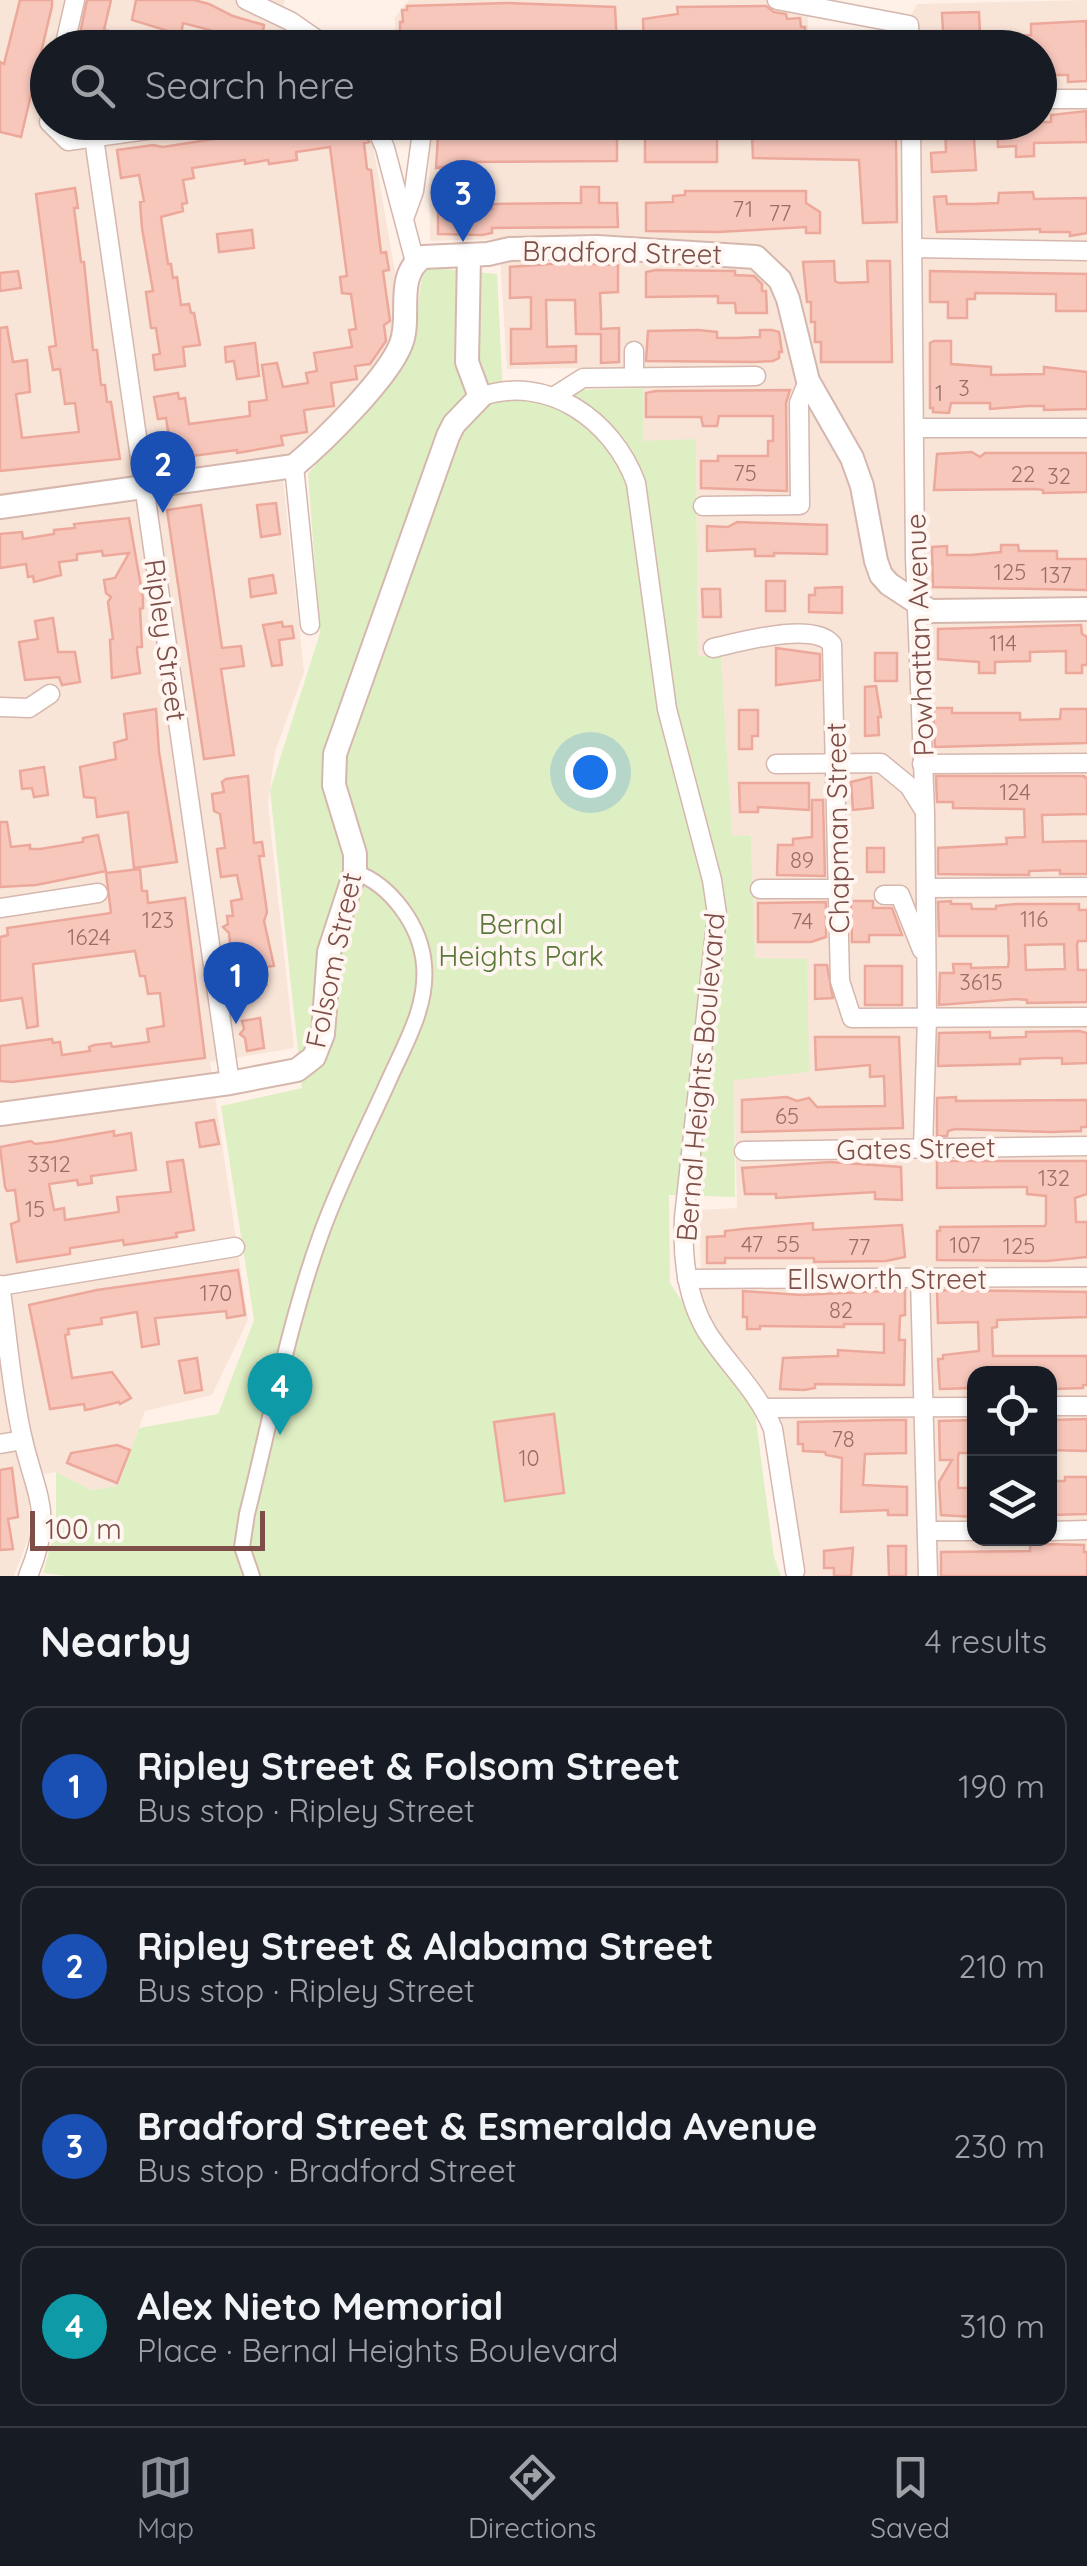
<!DOCTYPE html>
<meta charset="utf-8">
<style>
:root{--surface:#171b24;--page:#20242c;--text:#f1f3f6;--muted:#9ea1a6;--line:#363941;--accent:#8c9099}
body{margin:0;font-family:Quicksand,sans-serif;background:var(--page);color:var(--text)}
.controls{position:absolute;right:30px;bottom:30px;display:grid;overflow:hidden;border-radius:20px;box-shadow:0 2px 8px #0004}
.controls button{width:90px;height:90px;display:grid;place-items:center;padding:0;border:0;border-bottom:2px solid var(--line);background:var(--surface);color:var(--text);font:50px sans-serif}
.scale{position:absolute;left:30px;bottom:25px;width:235px;box-sizing:border-box;padding-left:10px;border:5px solid #7d4f48;border-top:0;font-size:28px;line-height:35px;white-space:nowrap;color:#7d4f48;-webkit-text-stroke:8px #fff6f1;paint-order:stroke}
.you{position:absolute;left:590px;top:772px;width:35px;height:35px;margin:-25px;border:8px solid #fff;border-radius:50%;background:#1a73e8;box-shadow:0 0 0 15px #1a73e833}
.badge{display:grid;place-items:center;width:65px;height:65px;border-radius:50%;background:var(--accent);color:#fff;font-size:32px;font-weight:700}
.pin{position:absolute;translate:-50% -82px;filter:drop-shadow(0 2px 5px #0008)}
.pin::after{content:'';position:absolute;top:52px;width:35px;height:30px;background:inherit;clip-path:polygon(0 0,100% 0,50% 100%)}
.list{margin:0;padding:0;list-style:none}
h2{display:flex;justify-content:space-between;align-items:center;height:130px;margin:0;padding:0 40px;font-size:42px}
h2 small{font-size:32px;font-weight:400;color:var(--muted)}
.list li{display:grid;grid-template-columns:65px 1fr auto;gap:30px;align-items:center;box-sizing:border-box;height:160px;margin:0 20px 20px;padding:0 20px;border:2px solid var(--line);border-radius:20px}
.list b{display:block;font-size:38px;white-space:nowrap}
.list p{margin:0;font-size:32px;white-space:nowrap;color:var(--muted)}
.list em{font-size:32px;font-style:normal;color:var(--muted)}
.icon{flex:none;width:55px;height:55px;fill:none;stroke:currentColor;stroke-width:2;stroke-linecap:round;stroke-linejoin:round}
.map{position:relative;flex:none;width:1087px;height:1576px;overflow:hidden}
.search{position:absolute;background:var(--surface);box-shadow:0 2px 8px #0004;left:30px;right:30px;top:30px;height:110px;display:flex;align-items:center;gap:25px;box-sizing:border-box;padding:0 35px;border-radius:55px;color:var(--muted);font-size:38px}
.sheet{height:850px;background:var(--surface)}
nav{display:flex;justify-content:space-around;align-items:center;box-sizing:border-box;height:140px;border-top:2px solid var(--line);background:var(--surface);font-size:28px;color:var(--muted)}
nav a{display:grid;justify-items:center;gap:5px}
nav .on{color:var(--accent)}
.map>svg:first-child{display:block}
</style>
<div class="map">
<svg width="1087" height="1576" viewBox="0 0 1087 1576">
<rect width="100%" height="100%" fill="#fff1e8"/>
<g fill="#f9e4d8" fill-rule="evenodd">
<path d="M0,0H285L277,25L313,47L48,48V122L369,123L396,277L394,336L382,360L315,440L281,462L304,672L275,752L268,804L294,1048L210,1062L248,1320L212,1395L145,1411L118,1486L91,1490L56,1472L29,1476V1537L14,1576H0Z"/>
<path d="M409,0H807L809,47L395,48V17Z"/>
<path d="M1087,0V1576H797L764,1408L702,1306L699,1210L737,1208L734,1079L806,959L755,958L751,837L732,836L721,657L698,656L696,440L643,442L642,367L507,369L499,239L430,241L429,140L412,123L1040,122V48L893,47L917,4ZM974,1374H1050V1539H974Z"/>
</g>
<path fill="#dfefc4" d="M423,267L497,274L503,392L643,388V441L696,439L698,656H721L732,835L751,836L755,958L807,959L809,1072L734,1080L735,1197L669,1195L670,1283L755,1413L774,1557L781,1576H67L43,1573L56,1526V1472L91,1490L118,1486L139,1428L218,1414L254,1320L221,1106L302,1088L270,790L320,633L308,474L413,346Z"/>
<g fill="#f8c7bc" stroke="#eca89a" stroke-width="2.5" fill-rule="evenodd">
<path d="M20,0H52V6L21,137L0,132V62L4,64Z"/>
<path d="M87,0H111L104,30L118,33L114,48H77Z"/>
<path d="M136,0H194L209,4L233,16L264,25L263,32L274,35L272,45L259,47L238,42L237,48H222L220,39L208,36L210,30L183,23L181,35L132,20Z"/>
<path d="M508,3L615,7L617,45L528,46L526,33L416,36L406,48L400,40V22H403L402,10H407V6Z"/>
<path d="M766,6L774,12L786,14L787,19L800,18L801,27H805V48H788L787,38L769,37L716,38V43L661,44L662,48H644L643,19L678,14L677,7Z"/>
<path d="M979,12L980,35H985V48H944L942,13Z"/>
<path d="M1086,21L1087,81L1068,82V75H1040V48H1015L1014,36L1031,35V24Z"/>
<path d="M1086,111L1087,142L1034,143V156L1016,157V146L998,147L997,122H1051V115Z"/>
<path d="M322,122H362L369,142L364,143L367,169L371,170L381,253L386,252L389,270L383,271L390,321L384,325L386,341L370,364L355,366L357,379L331,383L334,406L304,410L307,432L281,436L283,445L237,453V450L192,456L193,460L173,463L166,418L158,419L154,397L178,393L179,399L185,398L189,424L250,416L249,402L267,400L262,365L277,363L283,387L308,383L306,373L317,371L314,353L352,347L349,330L356,329L351,294L342,293L340,277L347,276L330,147L296,152L297,160L269,164L268,160L245,164V160L192,168L194,178L183,180L187,203L182,204L183,211L161,217L168,264H171L173,278L177,277L181,305L189,304L191,313H194L200,345L183,347L185,366L155,370L153,355L160,354L156,328H151L146,292L153,291L142,228L140,202L144,201L139,175L121,178L117,150L153,145L163,147Z"/>
<path d="M945,122H973L976,170L932,172L931,153L946,152Z"/>
<path d="M438,136H617V161L456,162V165L436,168Z"/>
<rect x="645" y="136" width="72" height="26"/>
<path d="M752,136H896L897,222L863,223L859,160L753,158Z"/>
<path d="M581,187H599V203H617L618,227L492,228V233L482,235L438,234V210L492,209V204L581,203Z"/>
<path d="M75,188L78,208H74L81,262H84L93,350H97L101,385H105L107,402H111L120,459L0,471V328L7,327L13,362L27,360L30,392L16,394L22,438L79,432L75,403L65,404L60,369L53,370L49,347L56,346L36,194Z"/>
<path d="M685,191H806V203L820,212V233H806V227L718,232L646,231V203L673,202V196L685,195Z"/>
<path d="M1033,192L1034,199L1087,198V233L1070,236V232H1040V229L937,232L934,197L946,196L947,204H973L998,203L999,193Z"/>
<path d="M252,230L254,248L219,252L217,234Z"/>
<path d="M834,261L835,281L839,283L868,282L867,261H890L892,362H821V342H815V322H811V302H807L803,262Z"/>
<path d="M564,263L618,265V292L600,293L601,316V329L619,328V362L601,363V334H576L575,300H546L547,347L576,346V362L511,364V329H531V297L510,298V267Z"/>
<path d="M656,270L735,271V275L754,276L762,284V291H766L767,313H736L735,303H718V296L646,297V272Z"/>
<path d="M18,271L21,288L0,291V273Z"/>
<path d="M930,271L1087,274V311H1056V294L975,293V299H967V318H948V302H930Z"/>
<path d="M698,330L717,332V338H736L760,337V330H772L779,332L782,352H779V358L773,361L754,362L646,361L648,331Z"/>
<path d="M934,341H951V364L991,367V375L1044,374V367L1087,372V409L1044,410V406H1027L990,409V403H951L949,413L933,412V408H930V343Z"/>
<path d="M255,343L259,376L237,379L234,361L226,362L225,347Z"/>
<path d="M790,390L786,403L787,491L701,488V461H718V456H768V441H773V416H719L717,426H703L701,417H646V393L656,391Z"/>
<path d="M972,452L980,457L985,453H1087V492L1043,493V490L1036,489L934,490L937,454Z"/>
<path d="M276,503L280,534L261,537L257,505Z"/>
<path d="M201,505L222,648L241,646L244,666L221,669L234,755L204,759L167,510Z"/>
<path d="M129,518L143,598V608L140,609L142,647H137V651L140,673L112,678L110,640L113,639L108,602L111,597L106,593L104,580L115,578L129,553L103,556L102,551L77,554V560L59,562L61,575L34,582L33,576L28,577L26,564L0,568V534L22,532L23,539L54,534V530L75,528L74,524Z"/>
<path d="M737,522L827,525V554L774,553V556H755V549L707,551V526L728,527Z"/>
<path d="M1001,545H1018L1019,551H1057V559H1087V590L933,587L932,547L947,546V555H971L1001,552Z"/>
<path d="M273,575L276,593L251,597L249,579Z"/>
<rect x="766" y="581" width="19" height="30"/>
<path d="M842,587V613L809,612V595H815V588Z"/>
<path d="M702,589H720L721,617H703Z"/>
<path d="M53,618L58,652H75L80,682L62,685L59,677L25,680L19,642L38,639L35,621Z"/>
<path d="M282,622L283,627L292,626L294,638L279,640L282,665L272,666L263,625Z"/>
<path d="M1081,625L1082,634L1087,637V665H1082V673H1066V651L1030,652V661L995,662V673H979V662L938,659V629Z"/>
<path d="M776,648L820,654V680L776,685Z"/>
<rect x="875" y="653" width="22" height="28"/>
<path d="M876,686L881,717H878L879,735L865,736V687Z"/>
<path d="M933,708H952V713H1020V720L1060,719L1061,709H1087V743L935,747Z"/>
<path d="M156,709L159,752L177,862L134,868L128,812L97,817L95,798L84,797L80,767L116,759L114,743L127,739L124,714Z"/>
<path d="M739,710H758V736H752V749H739Z"/>
<path d="M44,767L48,795L34,797L32,788L22,789L20,771Z"/>
<path d="M248,776L254,843L262,842L264,856H259L267,912L264,921L274,966L264,967L267,985L242,988L240,970L233,971L229,933L223,927L228,924L227,916H233L231,901L242,899L237,875L221,877L217,849L225,848L220,814L214,811L212,794L224,792L222,782L226,779Z"/>
<path d="M936,776H1084L1087,779V814L1042,815L1043,842L1087,841V874H1060V870L1029,871V875L938,874V848L1007,844L1006,838L1025,837L1024,809L953,808V802H937Z"/>
<path d="M871,777L873,808L853,810L851,782Z"/>
<path d="M739,783H809V810L758,807V812H740Z"/>
<path d="M812,800H823L825,876L777,875L778,845H793V839L812,837Z"/>
<path d="M0,822H7L11,847L30,845V849H40L83,842V838L98,835L106,871L36,885L0,887Z"/>
<rect x="867" y="848" width="17" height="24"/>
<path d="M140,869L142,891H147L148,903L185,898L205,1058L12,1082L0,1081V1046L52,1039L53,1043L60,1042L62,1055L90,1051L89,1047L94,1045L111,1043L112,1047L149,1042L147,1029L164,1026L160,993L148,994L145,976H140L135,951L33,964L38,1026L27,1028L22,998L0,1001V937L8,935L7,928L111,913L106,873Z"/>
<path d="M851,901H873V908H892L902,935H869V942H852Z"/>
<path d="M951,901V904H971L972,909H996V906L1016,904H1079V910H1087V941H1078L1077,945L1078,970H1087V1002L1027,1003V1000L1016,999L939,1005L940,973H954L953,964H971V968L1008,967L1009,960L1008,936H939L938,902ZM1064,944L1065,969L1026,970L1025,945Z"/>
<path d="M826,902V937L811,942H758V903Z"/>
<path d="M815,965H827L833,998L815,999Z"/>
<rect x="865" y="966" width="37" height="39"/>
<path d="M260,1018L264,1048L247,1051L245,1038L240,1034L244,1029L242,1021Z"/>
<path d="M1079,1031L1087,1033V1063L1062,1064V1058H1045L1020,1059V1064L938,1066L939,1033L990,1032V1038L1026,1037V1032Z"/>
<path d="M815,1037H899L903,1128L742,1132V1100L787,1097L797,1101L809,1098L817,1107L885,1106L884,1076L870,1077V1065L816,1070Z"/>
<path d="M956,1097V1101L1087,1100V1127H1081V1131L1051,1132L955,1129L948,1131L947,1136H937V1098Z"/>
<path d="M214,1120L219,1144L200,1147L196,1123Z"/>
<path d="M114,1131V1136L131,1133L136,1170L91,1176L92,1183L78,1185L77,1180L49,1184L54,1210L64,1208L65,1220L119,1212L117,1197L171,1192L167,1162L183,1160L194,1230L176,1233L177,1237L124,1245L123,1240L70,1248V1254L17,1262L11,1224L19,1221L15,1190L7,1191L5,1187L0,1147L31,1141L35,1144L52,1142Z"/>
<path d="M937,1161H1087V1194L1075,1198L1076,1222H1087V1257L1047,1261L937,1260V1231H940V1227L1045,1226L1046,1223V1196L1027,1194V1187L937,1188Z"/>
<path d="M830,1162L901,1167L902,1200L875,1199V1192L776,1198V1194H745L742,1168Z"/>
<path d="M813,1223V1230L902,1225L905,1257L886,1261L814,1262V1258H725V1263H707V1237L725,1236V1231L743,1229Z"/>
<path d="M238,1270L245,1315L227,1318L226,1311L155,1318L159,1344L142,1347L137,1312L101,1318L102,1324L68,1329L69,1334L65,1335L72,1378L112,1372L131,1398L120,1404L119,1402L91,1409L85,1410L84,1404L50,1409L29,1305L97,1290Z"/>
<path d="M905,1290V1315L900,1316L899,1340H905L904,1385L815,1384V1388L804,1390L780,1389L783,1358L838,1356V1350L884,1353V1324H844V1327L760,1326V1329H747V1317H743V1291L801,1295Z"/>
<path d="M937,1290L1087,1292V1317L997,1320V1327L992,1328L993,1356H1087V1385H1083V1388L1054,1389V1386H1050V1374H974V1388L940,1389L938,1359H943V1355L979,1351L978,1322L938,1323Z"/>
<path d="M197,1358L202,1390L185,1393L179,1361Z"/>
<path d="M554,1414L564,1493L505,1501L494,1422Z"/>
<path d="M1087,1419V1451L1050,1450V1420Z"/>
<path d="M888,1420H906V1453L865,1454L863,1485L907,1487V1515H888V1510L841,1512L842,1458L826,1455L825,1452L803,1451V1444H798V1422Z"/>
<path d="M974,1420V1443H969V1453H959L958,1457V1488H974V1517L941,1515L939,1482L952,1460H940L939,1421Z"/>
<path d="M117,1445L130,1450L117,1483L67,1463L71,1453Z"/>
<path d="M12,1468L18,1517L8,1519L13,1549L0,1550V1470Z"/>
<path d="M1065,1477H1087V1514L1050,1515V1481H1065Z"/>
<path d="M1048,1544L1084,1545V1552H1087V1576H941V1552L1030,1551V1545Z"/>
<path d="M888,1546H906V1576H889Z"/>
<path d="M853,1548L851,1576H834V1568H824V1551Z"/>
</g>
<g fill="none" stroke-linecap="round" stroke-linejoin="round">
<defs>
<path id="pedestrian" d="M252,1576L242,1547L247,1514C270,1423 289,1322 321,1234C340,1181 366,1131 389,1080C405,1044 428,1006 424,965C421,926 391,885 355,872"/>
<g id="minor">
<path d="M246,0L290,21L329,48"/>
<path d="M777,0L909,25L910,48"/>
<path d="M64,48L75,0"/>
<path d="M1040,99H1085"/>
<path d="M49,122L68,141L204,122"/>
<path d="M374,122L385,148L415,262"/>
<path d="M94,138L230,1083"/>
<path d="M405,216L414,191L423,124L911,123L915,558L925,812L927,1017L923,1148"/>
<path d="M914,248L1087,251"/>
<path d="M634,351V377"/>
<path d="M480,397C547,373 613,420 636,483L667,709L712,880L717,914L684,1218C682,1257 686,1297 707,1332C728,1365 758,1391 773,1429L795,1571"/>
<path d="M553,397L583,378L756,376"/>
<path d="M915,428H1087"/>
<path d="M294,466L310,625"/>
<path d="M703,506L800,505L799,403L808,381"/>
<path d="M713,648C740,642 813,621 832,644L840,981L852,1018L1087,1017"/>
<path d="M0,707L29,708L50,694"/>
<path d="M776,764L881,763L909,786L924,810"/>
<path d="M922,764L1087,763"/>
<path d="M926,888L1087,887"/>
<path d="M760,889H839"/>
<path d="M884,895H900L922,950"/>
<path d="M0,908L98,893"/>
<path d="M744,1151L1087,1146"/>
<path d="M920,1278L928,1576"/>
<path d="M687,1279L1087,1277"/>
<path d="M0,1285C8,1336 11,1390 23,1440C37,1499 54,1514 28,1576"/>
<path d="M0,1286L235,1247"/>
<path d="M1050,1406H1087"/>
<path d="M764,1408L974,1407"/>
<path d="M0,1444L23,1440"/>
<path d="M927,1531H974"/>
<path d="M1050,1531L1087,1530"/>
</g>
<g id="tertiary">
<path d="M0,507L294,466C323,442 388,378 401,344C412,317 394,276 423,257L488,254L510,249L597,247L756,257L780,280L788,299L808,381L852,458L862,486L876,561L881,575L889,584L930,611L1087,609"/>
<path d="M0,1114L230,1083L297,1070L314,1057L323,1034L329,952L355,872V854L334,785L335,754L448,436L454,424L480,397L467,362L469,255"/>
</g>
</defs>
<use href="#pedestrian" stroke="#d5b7ae" stroke-width="18"/>
<use href="#minor" stroke="#d5b7ae" stroke-width="21"/>
<use href="#tertiary" stroke="#d5b7ae" stroke-width="26"/>
<use href="#pedestrian" stroke="#fff" stroke-width="14"/>
<use href="#minor" stroke="#fff" stroke-width="18"/>
<use href="#tertiary" stroke="#fff" stroke-width="22"/>
</g>
<g text-anchor="middle" dominant-baseline="central" stroke-width="8" stroke-linejoin="round" paint-order="stroke">
<g font-size="22" fill="#9c6d65">
<text x="743" y="209">71</text>
<text x="780" y="213">77</text>
<text x="964" y="388">3</text>
<text x="939" y="393">1</text>
<text x="745" y="473">75</text>
<text x="1023" y="474">22</text>
<text x="1059" y="476">32</text>
<text x="1010" y="572">125</text>
<text x="1056" y="575">137</text>
<text x="1003" y="643">114</text>
<text x="1015" y="792">124</text>
<text x="802" y="860">89</text>
<text x="1034" y="919">116</text>
<text x="158" y="920">123</text>
<text x="802" y="921">74</text>
<text x="89" y="937">1624</text>
<text x="981" y="982">3615</text>
<text x="787" y="1116">65</text>
<text x="49" y="1164">3312</text>
<text x="1054" y="1178">132</text>
<text x="35" y="1209">15</text>
<text x="752" y="1244">47</text>
<text x="788" y="1244">55</text>
<text x="965" y="1245">107</text>
<text x="1019" y="1246">125</text>
<text x="859" y="1247">77</text>
<text x="216" y="1293">170</text>
<text x="841" y="1310">82</text>
<text x="843" y="1439">78</text>
<text x="529" y="1458">10</text>
</g>
<g font-size="28" fill="#7d4f48" stroke="#fff6f1">
<text transform="translate(622 252) rotate(1)">Bradford Street</text>
<text transform="translate(919 635) rotate(-92)">Powhattan Avenue</text>
<text transform="translate(166 640) rotate(82)">Ripley Street</text>
<text transform="translate(837 828) rotate(-91)">Chapman Street</text>
<text transform="translate(333 960) rotate(-78)">Folsom Street</text>
<text transform="translate(700 1077) rotate(-85)">Bernal Heights Boulevard</text>
<text transform="translate(916 1148) rotate(-1)">Gates Street</text>
<text x="887" y="1278">Ellsworth Street</text>
</g>
<g font-size="28" fill="#597739" stroke="#fff6f1">
<text x="521" y="923">Bernal<tspan x="521" dy="32">Heights Park</tspan></text>
</g>
</g>
</svg>
<div class="controls">
<button><svg class="icon" aria-label="locate" viewBox="0 0 24 24"><circle cx="12" cy="12" r="6"/><path d="M12 2v4M12 18v4M2 12h4M18 12h4"/></svg></button>
<button><svg class="icon" aria-label="layers" viewBox="0 0 24 24"><path d="M12 4l9 5-9 5-9-5zM3 14l9 5 9-5"/></svg></button>
</div>
<div class="scale">100 m</div>
<div class="you"></div>
<div class="pin badge" style="left:236px;top:1024px;background:#1a4fb4">1</div>
<div class="pin badge" style="left:163px;top:513px;background:#1a4fb4">2</div>
<div class="pin badge" style="left:463px;top:242px;background:#1a4fb4">3</div>
<div class="pin badge" style="left:280px;top:1435px;background:#0f9aa8">4</div>
<div class="search"><svg class="icon" aria-label="search" viewBox="0 0 24 24"><circle cx="10" cy="10" r="6"/><path d="M15 15l6 6"/></svg>Search here</div>
</div>
<section class="sheet">
<h2>Nearby<small>4 results</small></h2>
<ul class="list">
<li><span class="badge" style="background:#1a4fb4">1</span><div><b>Ripley Street &amp; Folsom Street</b><p>Bus stop · Ripley Street</p></div><em>190 m</em></li>
<li><span class="badge" style="background:#1a4fb4">2</span><div><b>Ripley Street &amp; Alabama Street</b><p>Bus stop · Ripley Street</p></div><em>210 m</em></li>
<li><span class="badge" style="background:#1a4fb4">3</span><div><b>Bradford Street &amp; Esmeralda Avenue</b><p>Bus stop · Bradford Street</p></div><em>230 m</em></li>
<li><span class="badge" style="background:#0f9aa8">4</span><div><b>Alex Nieto Memorial</b><p>Place · Bernal Heights Boulevard</p></div><em>310 m</em></li>
</ul>
</section>
<nav>
<a class="on"><svg class="icon" aria-label="map" viewBox="0 0 24 24"><path d="M3 6l6-2 6 2 6-2v14l-6 2-6-2-6 2zM9 4v14M15 6v14"/></svg>Map</a>
<a><svg class="icon" aria-label="directions" viewBox="0 0 24 24"><path d="M12 3l9 9-9 9-9-9zM9 14v-3h6M13 9l2 2-2 2"/></svg>Directions</a>
<a><svg class="icon" aria-label="saved" viewBox="0 0 24 24"><path d="M7 4h10v16l-5-4-5 4z"/></svg>Saved</a>
</nav>
